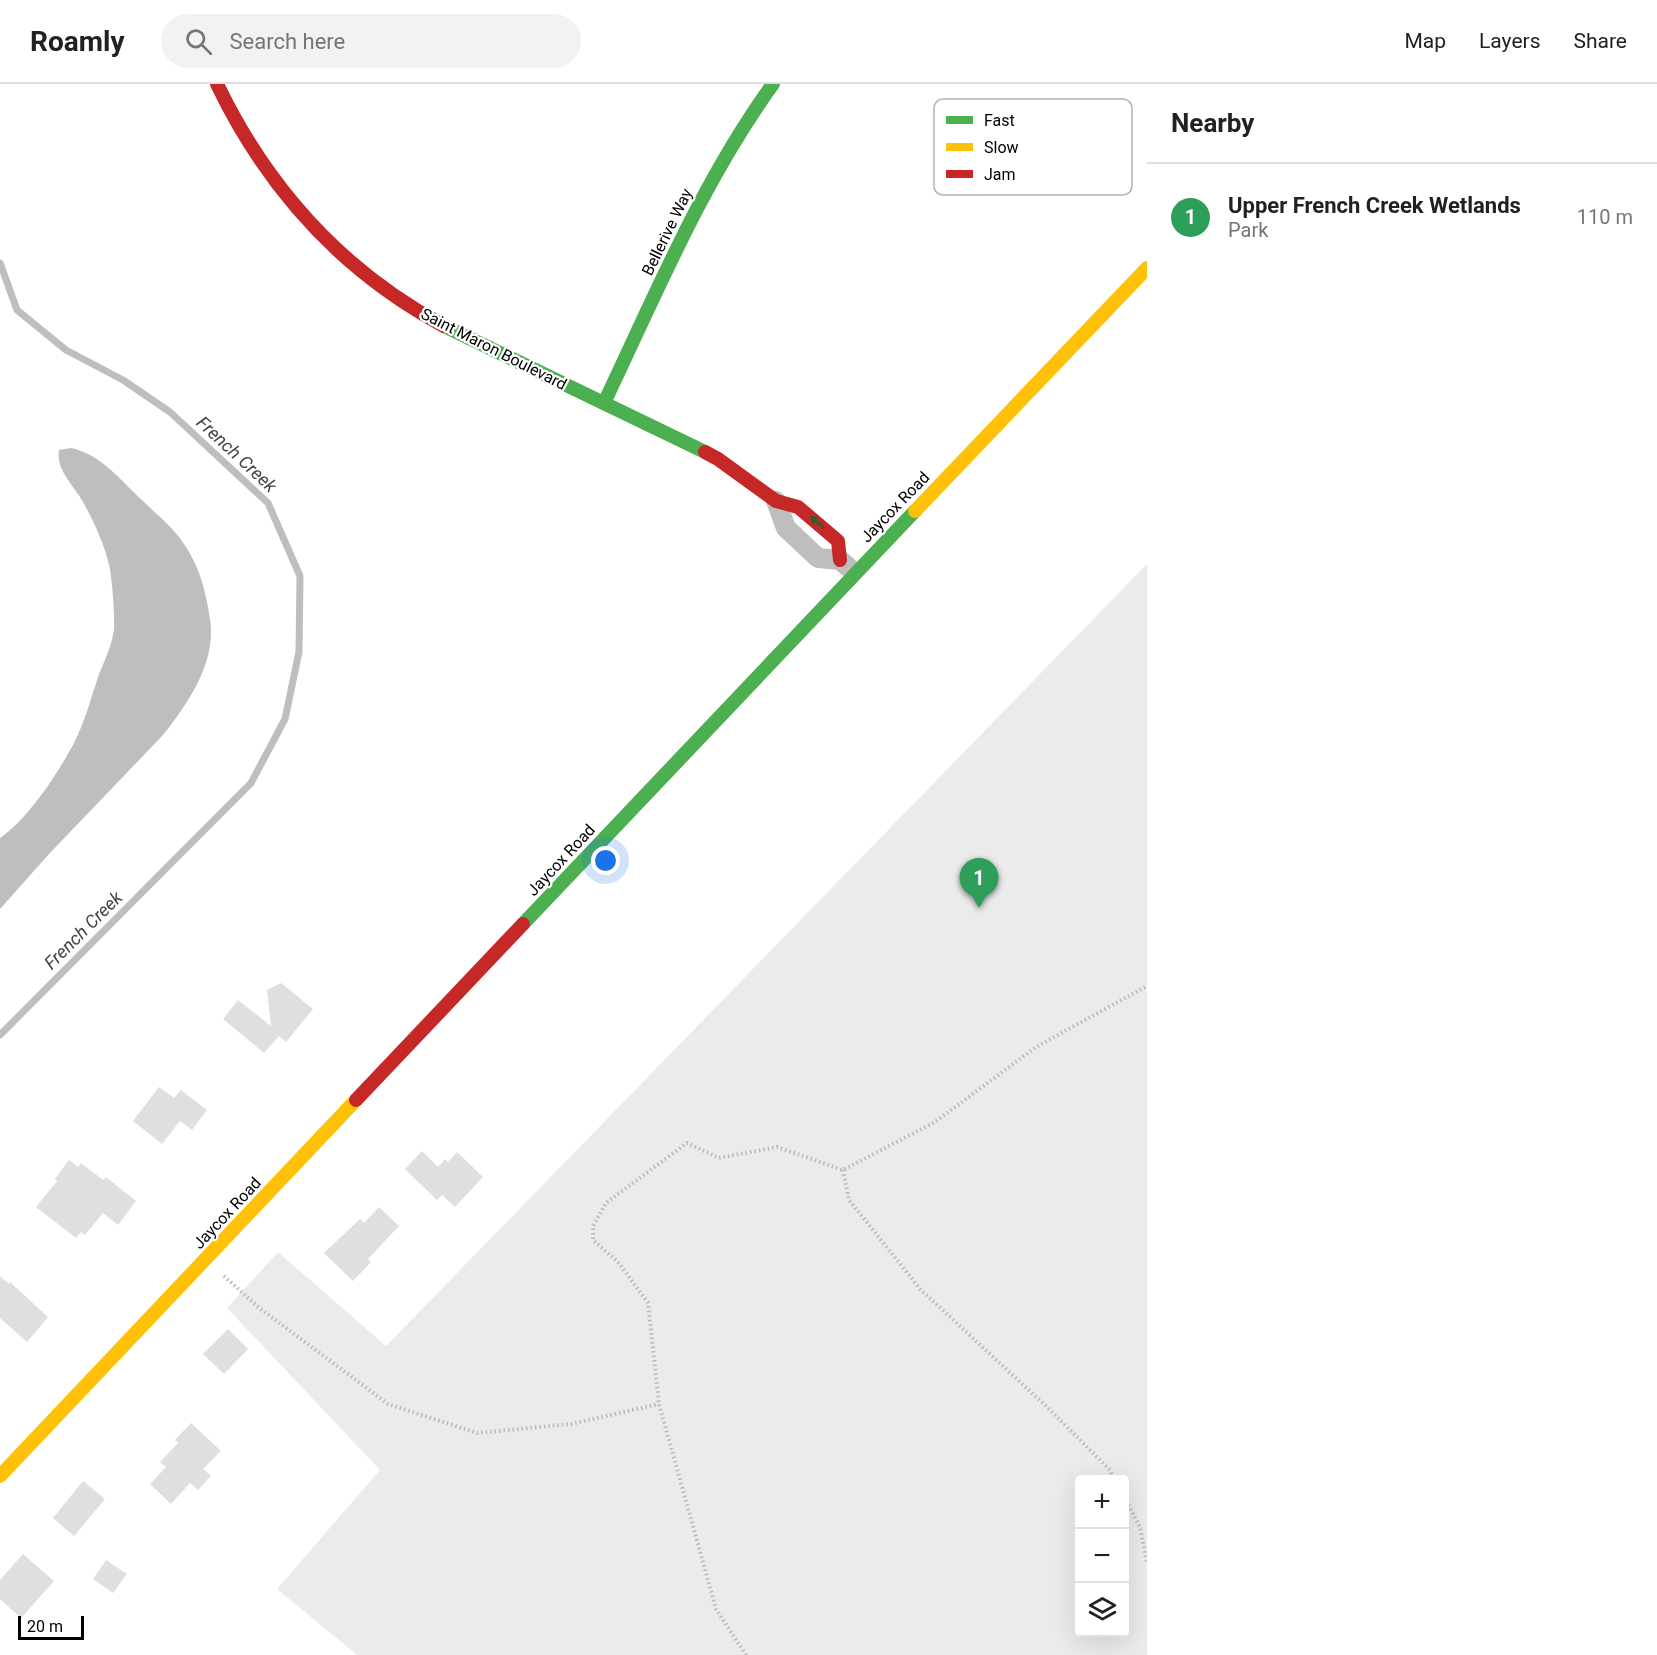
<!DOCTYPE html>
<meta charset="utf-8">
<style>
:root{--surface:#fff;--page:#f2f2f2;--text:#202124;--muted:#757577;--line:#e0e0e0;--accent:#0f766e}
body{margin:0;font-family:Roboto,sans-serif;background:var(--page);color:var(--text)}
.controls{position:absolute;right:18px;bottom:18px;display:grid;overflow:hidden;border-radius:6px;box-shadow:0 6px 24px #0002}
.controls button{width:54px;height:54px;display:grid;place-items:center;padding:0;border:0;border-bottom:2px solid var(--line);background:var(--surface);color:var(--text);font:30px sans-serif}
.scale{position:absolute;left:18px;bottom:15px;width:66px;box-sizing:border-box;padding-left:6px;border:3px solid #000;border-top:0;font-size:16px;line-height:21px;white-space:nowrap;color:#000;-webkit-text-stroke:4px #fff;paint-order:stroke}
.you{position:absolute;left:606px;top:777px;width:21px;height:21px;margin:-15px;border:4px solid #fff;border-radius:50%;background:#1a73e8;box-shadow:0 0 0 9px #1a73e833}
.badge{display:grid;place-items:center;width:39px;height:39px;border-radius:50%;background:var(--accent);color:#fff;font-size:20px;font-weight:700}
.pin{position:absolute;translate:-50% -50px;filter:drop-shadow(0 2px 3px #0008)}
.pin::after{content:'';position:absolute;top:32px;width:21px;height:18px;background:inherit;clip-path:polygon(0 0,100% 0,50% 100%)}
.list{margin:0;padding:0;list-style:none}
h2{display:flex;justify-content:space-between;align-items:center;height:78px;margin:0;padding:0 24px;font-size:26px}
h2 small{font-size:20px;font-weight:400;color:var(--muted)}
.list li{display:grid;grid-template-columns:39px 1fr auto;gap:18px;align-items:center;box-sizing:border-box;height:108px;padding:0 24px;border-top:2px solid var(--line)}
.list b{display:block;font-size:22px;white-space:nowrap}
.list p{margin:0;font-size:20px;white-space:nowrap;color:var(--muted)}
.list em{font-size:20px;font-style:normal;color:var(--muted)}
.icon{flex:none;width:33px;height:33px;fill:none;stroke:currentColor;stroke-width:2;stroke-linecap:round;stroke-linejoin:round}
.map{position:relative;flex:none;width:1147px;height:1571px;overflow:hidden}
header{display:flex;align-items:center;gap:36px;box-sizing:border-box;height:84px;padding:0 30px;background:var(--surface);border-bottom:2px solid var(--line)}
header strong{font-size:28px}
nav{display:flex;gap:33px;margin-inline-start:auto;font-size:21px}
.search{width:420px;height:54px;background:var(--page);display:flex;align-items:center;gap:15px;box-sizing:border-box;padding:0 21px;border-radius:33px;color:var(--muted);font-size:22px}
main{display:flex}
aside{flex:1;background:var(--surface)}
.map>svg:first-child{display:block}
</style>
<header>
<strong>Roamly</strong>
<div class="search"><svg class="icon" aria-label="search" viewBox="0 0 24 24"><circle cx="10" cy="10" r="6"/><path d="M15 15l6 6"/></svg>Search here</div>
<nav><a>Map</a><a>Layers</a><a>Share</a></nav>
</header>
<main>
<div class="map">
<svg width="1147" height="1571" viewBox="0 0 1147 1571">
<rect width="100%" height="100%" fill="#fff"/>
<path fill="#ebebeb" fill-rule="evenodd" d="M1147,480V1571H357L277,1505L380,1386L227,1224L278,1168L386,1262ZM1080,1396H1124V1548H1080Z"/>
<path fill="#bebebe" d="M71,364C101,370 121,397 143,417C157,431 173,443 184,460C197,479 204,500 208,523C209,530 211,538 211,546C212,585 186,622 163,651L49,770L0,825V754C28,735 59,688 75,657C85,637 91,614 98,593C104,577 112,562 114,545C115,535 112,491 109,481C104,459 94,438 83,418C74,401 56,387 59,366Z"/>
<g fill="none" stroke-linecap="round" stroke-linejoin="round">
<path stroke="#bebebe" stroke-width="7" d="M0,179L17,226L66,266L123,296L170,328L268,419L300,492L299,568L285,635L251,699L0,951"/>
</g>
<g fill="#dfdfdf">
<path d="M281,899L313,925L286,958L279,952L264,969L223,935L238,916L271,942L267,906Z"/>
<path d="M159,1003L174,1014L181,1006L207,1026L192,1046L180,1037L162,1060L133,1037Z"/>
<path d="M422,1067L438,1083L445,1075L448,1078L457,1068L483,1093L455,1123L442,1111L437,1116L405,1085Z"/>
<path d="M69,1076L78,1083L81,1079L103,1096L106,1093L136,1117L118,1141L103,1129L85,1151L81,1148L76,1154L36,1123L57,1097L55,1095Z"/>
<path d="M379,1123L399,1142L368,1175L371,1178L353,1197L324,1169L360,1135L364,1139Z"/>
<path d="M0,1192L9,1200L10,1198L48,1233L27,1258L0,1234Z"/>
<path d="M228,1245L248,1265L224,1290L203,1270Z"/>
<path d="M191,1339L221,1367L203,1385L211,1392L198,1406L190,1399L171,1420L150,1400L166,1383L160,1378L178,1359L175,1356Z"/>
<path d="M83,1397L105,1415L74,1452L53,1434Z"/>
<path d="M23,1470L54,1497L21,1534L0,1515V1496Z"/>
<path d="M106,1476L127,1490L113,1509L93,1495Z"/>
</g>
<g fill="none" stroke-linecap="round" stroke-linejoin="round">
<g stroke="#b9b9b9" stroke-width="4" stroke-dasharray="1.5 3" stroke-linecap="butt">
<path d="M843,1086L849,1116L921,1206L1046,1322L1109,1385L1115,1396"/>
<path d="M224,1192L258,1223L388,1320L477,1349L571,1340L659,1320"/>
<path d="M1124,1413L1140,1443L1147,1479"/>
<path d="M746,1571L716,1525L659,1320L648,1219L618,1178L593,1156V1142L606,1119L687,1059L719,1074L777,1063L843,1086L935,1038L1036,963L1147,902"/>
</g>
<path stroke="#bebebe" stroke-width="20" d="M776,417L786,444L818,474L840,476L848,483"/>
<g stroke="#4caf50" stroke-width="14">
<path d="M444,242L705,368"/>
<path d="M604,319C656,210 702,98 773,0"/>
<path d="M523,840L915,427"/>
</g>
<g stroke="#ffc107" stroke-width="14">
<path d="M915,427L1147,184"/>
<path d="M0,1392L356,1016"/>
</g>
<g stroke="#c62828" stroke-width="14">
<path d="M217,0C267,104 342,187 444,242"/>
<path d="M705,368L718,375L776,417L798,423L838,457L840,476"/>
<path d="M356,1016L523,840"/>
</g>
</g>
<defs><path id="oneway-solid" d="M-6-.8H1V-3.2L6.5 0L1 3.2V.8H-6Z" transform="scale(1.5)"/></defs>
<use fill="#2a602c" href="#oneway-solid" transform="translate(817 438) rotate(-139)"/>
<g text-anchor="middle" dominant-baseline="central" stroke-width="4.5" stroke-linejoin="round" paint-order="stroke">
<g font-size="16" fill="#000" stroke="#fff">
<text transform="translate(667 148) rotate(-64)">Bellerive Way</text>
<text transform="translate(494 265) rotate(27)">Saint Maron Boulevard</text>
<text transform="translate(895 423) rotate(-46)">Jaycox Road</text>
<text transform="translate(561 776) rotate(-47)">Jaycox Road</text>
<text transform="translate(227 1129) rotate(-47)">Jaycox Road</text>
</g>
<g font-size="18" font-style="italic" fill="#434343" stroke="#fff">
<text transform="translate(237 370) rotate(43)">French Creek</text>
<text transform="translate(83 846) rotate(-45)">French Creek</text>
</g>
</g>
<rect x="934" y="15" width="198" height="96" rx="9" fill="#fff" stroke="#b2b2b2" stroke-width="1.5"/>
<rect x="946" y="32" width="27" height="8" fill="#4caf50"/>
<rect x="946" y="59" width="27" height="8" fill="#ffc107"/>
<rect x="946" y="86" width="27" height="8" fill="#c62828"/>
<g font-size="16" fill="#000">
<text x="984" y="42">Fast</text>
<text x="984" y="69">Slow</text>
<text x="984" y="96">Jam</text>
</g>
</svg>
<div class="controls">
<button>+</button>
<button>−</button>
<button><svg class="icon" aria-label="layers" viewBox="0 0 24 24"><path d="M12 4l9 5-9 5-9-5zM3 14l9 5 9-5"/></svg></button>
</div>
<div class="scale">20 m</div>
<div class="you"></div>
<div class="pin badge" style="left:979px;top:824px;background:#2e9e5b">1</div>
</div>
<aside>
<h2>Nearby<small></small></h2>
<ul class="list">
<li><span class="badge" style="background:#2e9e5b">1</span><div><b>Upper French Creek Wetlands</b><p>Park</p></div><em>110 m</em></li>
</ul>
</aside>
</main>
